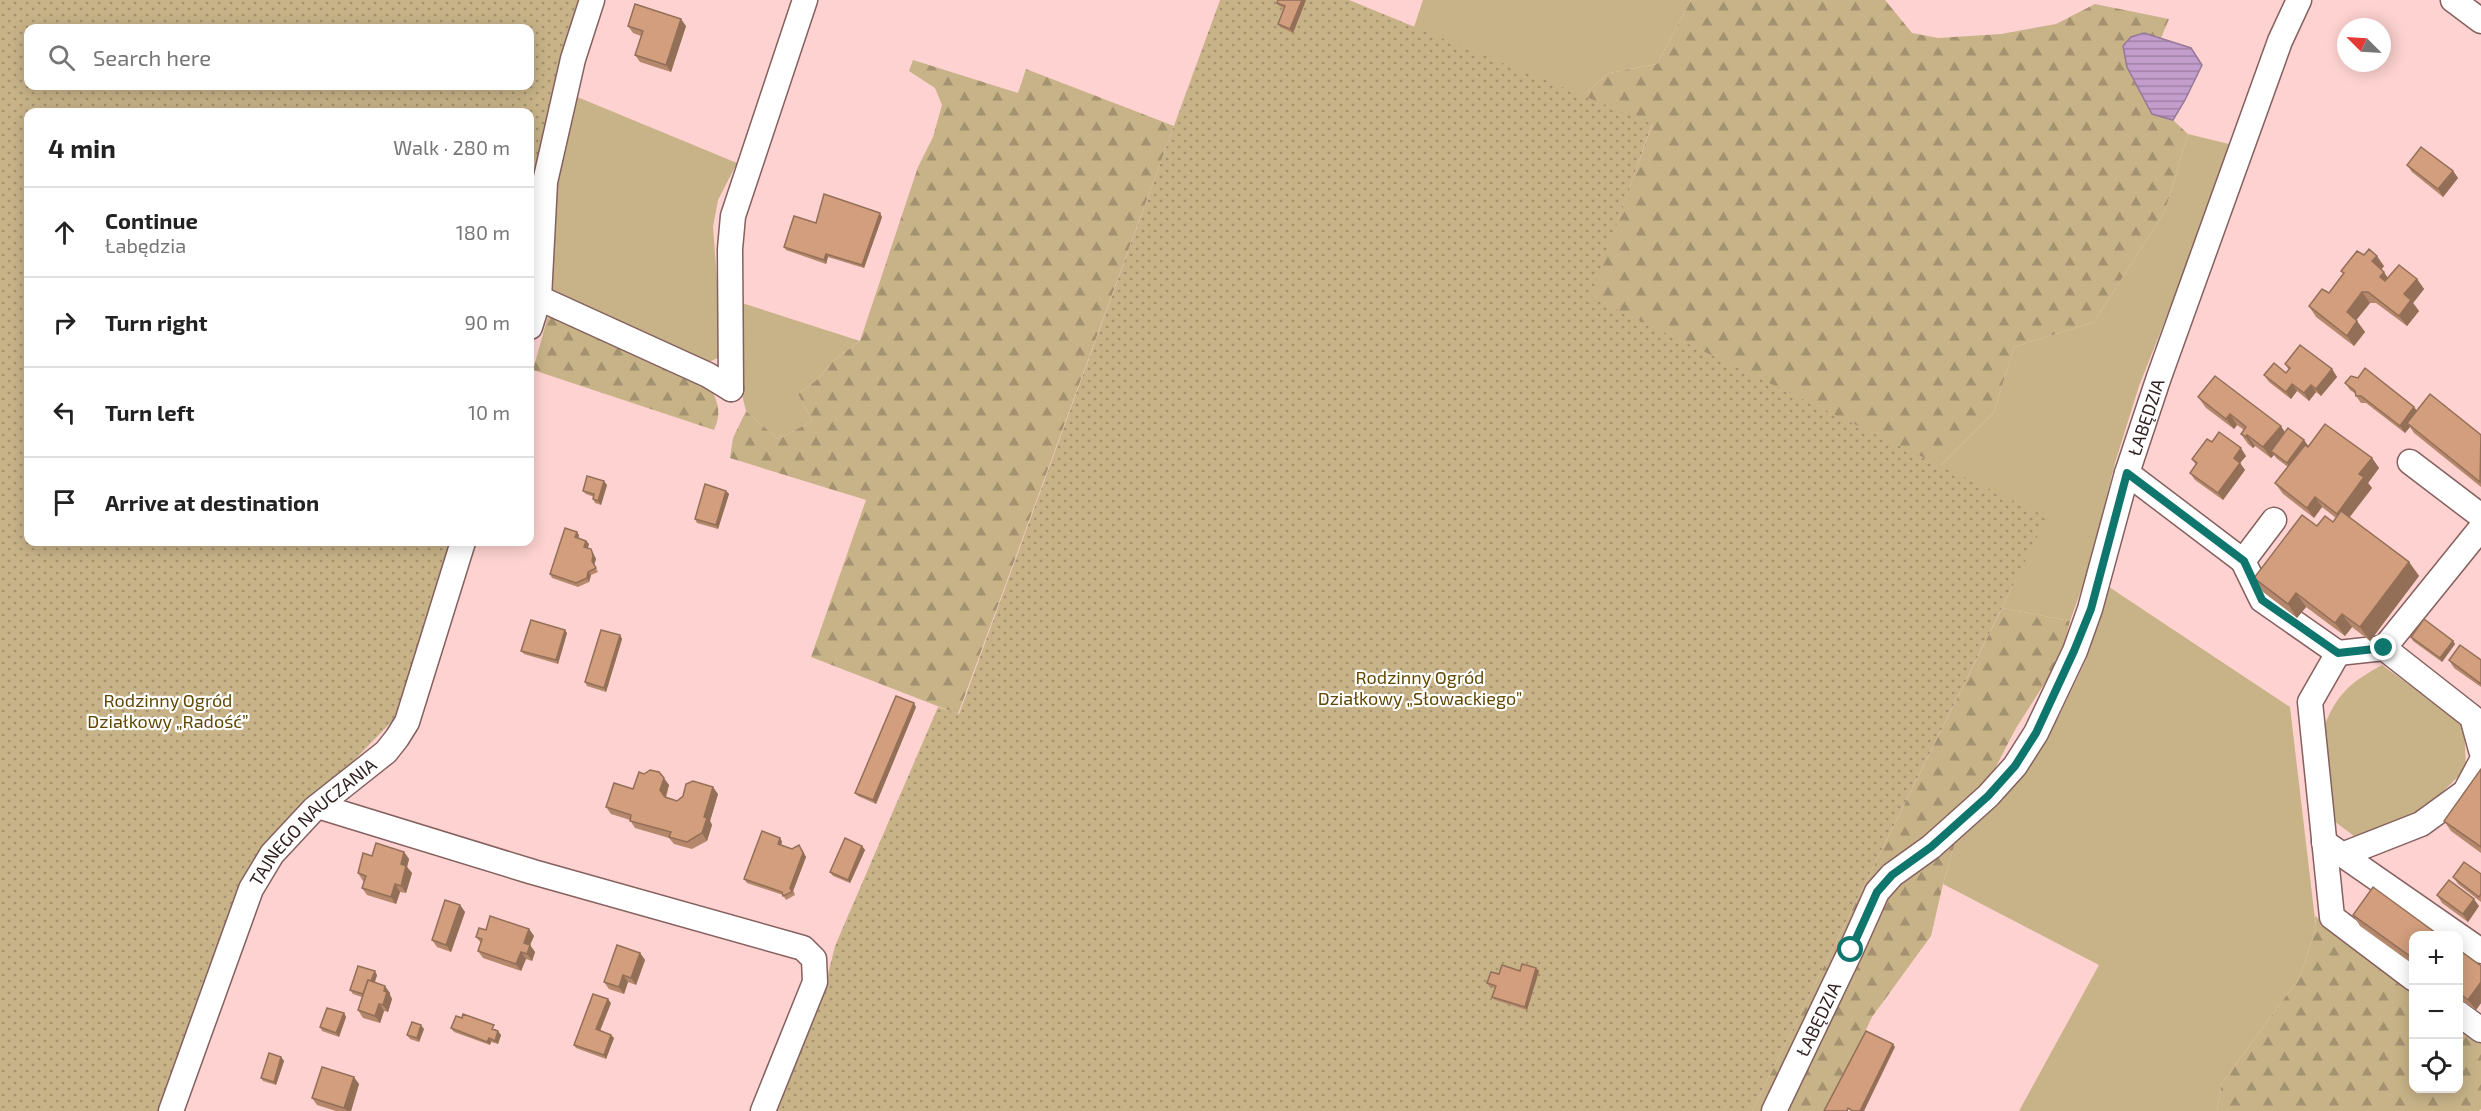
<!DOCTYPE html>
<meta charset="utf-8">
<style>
:root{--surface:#fff;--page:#f2f2f2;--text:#222;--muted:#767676;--line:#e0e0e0}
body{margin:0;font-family:"Exo 2",sans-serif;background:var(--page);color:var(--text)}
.controls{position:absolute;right:18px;bottom:18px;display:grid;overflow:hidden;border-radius:12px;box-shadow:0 3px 15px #0003}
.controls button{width:54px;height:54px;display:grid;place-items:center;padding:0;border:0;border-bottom:2px solid var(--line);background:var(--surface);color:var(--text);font:30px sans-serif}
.compass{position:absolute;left:2337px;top:18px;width:54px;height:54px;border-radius:50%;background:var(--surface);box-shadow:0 3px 15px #0003;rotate:294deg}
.stop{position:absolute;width:18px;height:18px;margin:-14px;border:4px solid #0f766e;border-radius:50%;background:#fff}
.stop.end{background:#0f766e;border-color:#fff;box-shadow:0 2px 6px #0008}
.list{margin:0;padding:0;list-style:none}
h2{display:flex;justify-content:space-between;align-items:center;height:78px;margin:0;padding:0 24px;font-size:26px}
h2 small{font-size:20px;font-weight:400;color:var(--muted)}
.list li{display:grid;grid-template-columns:39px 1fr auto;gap:18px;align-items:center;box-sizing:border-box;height:90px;padding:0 24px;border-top:2px solid var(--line)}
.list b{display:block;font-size:22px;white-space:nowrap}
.list p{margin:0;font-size:20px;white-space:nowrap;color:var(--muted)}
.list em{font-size:20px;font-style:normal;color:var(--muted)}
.icon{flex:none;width:33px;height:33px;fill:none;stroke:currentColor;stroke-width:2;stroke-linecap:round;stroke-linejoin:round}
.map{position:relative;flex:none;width:2481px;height:1111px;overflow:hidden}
.search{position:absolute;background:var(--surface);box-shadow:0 3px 15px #0003;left:24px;top:24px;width:510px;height:66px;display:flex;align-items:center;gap:15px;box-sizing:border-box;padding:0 21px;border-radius:12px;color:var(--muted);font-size:22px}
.panel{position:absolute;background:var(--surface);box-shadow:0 3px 15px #0003;left:24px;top:108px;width:510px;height:438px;border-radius:12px}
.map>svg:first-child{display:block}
</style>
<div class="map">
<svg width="2481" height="1111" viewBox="0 0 2481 1111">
<defs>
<pattern id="forest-firs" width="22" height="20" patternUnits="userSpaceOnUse" patternTransform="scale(1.5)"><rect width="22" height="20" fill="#c8b388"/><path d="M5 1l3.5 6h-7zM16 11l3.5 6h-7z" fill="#a3916f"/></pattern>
<pattern id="garden-dots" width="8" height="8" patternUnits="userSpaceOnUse" patternTransform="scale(1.5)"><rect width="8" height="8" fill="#c8b388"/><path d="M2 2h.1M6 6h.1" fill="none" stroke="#a3916f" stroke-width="1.8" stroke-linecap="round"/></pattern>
<pattern id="water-rules" width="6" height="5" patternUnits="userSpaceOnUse" patternTransform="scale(1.5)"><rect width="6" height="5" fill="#c39ecc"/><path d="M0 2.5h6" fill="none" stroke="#9f80a5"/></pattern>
</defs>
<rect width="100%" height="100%" fill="#fdd2d0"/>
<g fill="#c8b388">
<path d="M1423,0H1691L1657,64L1609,73L1582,96L1414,27Z"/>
<path d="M570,94L737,163L718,200L713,227L721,333L718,358L709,362L683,357L550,295L555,180Z"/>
<path d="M2188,134L2229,144L2183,275L2139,386L2115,463L2088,571L2070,621L2002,608L2046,517L1940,466L1994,412L2014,347L2094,322L2165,211Z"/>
<path d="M739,302L860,341L834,360L818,379L798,394L812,421L778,439L746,411L738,379Z"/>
<path d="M2109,587L2290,707L2316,928L2300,977L2222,1083L2217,1111H2019L2099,965L1943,884L1955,843L2000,800L2059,716L2086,660Z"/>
<path d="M2382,665L2464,724L2466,769L2427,807L2358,839L2334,821L2325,724C2338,692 2353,681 2382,665Z"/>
</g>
<g fill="url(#forest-firs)">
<path d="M1691,0H1885L1912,33L1938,38L2001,34L2056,24L2095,4L2169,19L2161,38C2144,34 2135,32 2123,46L2127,67L2152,114L2173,120L2188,134L2165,211L2094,322L2014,347L1994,412L1940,466L1590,297L1652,125L1582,96L1609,73L1657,64Z"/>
<path d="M913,60L1018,93L1026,69L1174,126L958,714L811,657L866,500L730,458L733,438L746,411L778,439L812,421L798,394L818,379L834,360L860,341L918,167L933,137L942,105L935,88L909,71Z"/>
<path d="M548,316L711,389C719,404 721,414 714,430L533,370Z"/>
<path d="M2002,608L2070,621L2061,658L2016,728L1988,782L1982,817L1955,843L1943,884L1931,936L1872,1017L1827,1111H1752Z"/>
<path d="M2315,916L2413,991L2414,1088H2458L2459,1025L2481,1042V1109L2479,1111H2217L2222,1083L2300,977L2316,928Z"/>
</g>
<g fill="url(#garden-dots)" fill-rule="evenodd">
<path d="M0,0H578C556,74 536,149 530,227V112H28V542H451L397,716L247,871L163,1111H0ZM28,28H530V86H28Z"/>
<path d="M1220,0H1349L1652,124L1591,297L2047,517L1752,1111H770L826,982L835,946L938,707L959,714Z"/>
</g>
<path fill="url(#water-rules)" stroke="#977898" stroke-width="1.5" d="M2144,33L2191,48L2202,65L2185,100L2173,120L2152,114L2127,67L2123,46L2131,37Z"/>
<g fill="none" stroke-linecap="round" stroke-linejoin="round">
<defs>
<g id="minor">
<path d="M2453,0L2481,21"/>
<path d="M539,298L708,375L731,389"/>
<path d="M530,327L539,298L545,182L573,59L592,0"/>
<path d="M731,389L730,249L733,216L805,0"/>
<path d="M2410,462L2481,516"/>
<path d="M2127,473L2243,561L2274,520"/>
<path d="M2243,561L2262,600L2338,653L2310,702L2332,917L2414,979"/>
<path d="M2384,648L2481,528"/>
<path d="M2338,653L2384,648L2472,717L2481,750"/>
<path d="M318,806L533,872L803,948L814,959L815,982L763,1111"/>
<path d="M2324,842L2481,951"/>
<path d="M2342,855L2421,824L2465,792L2481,762"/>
<path d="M2458,1013L2481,1030"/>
<path id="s1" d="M171,1111L251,889L272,854L314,809L386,752L397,738L407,722L463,542"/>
<path id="s2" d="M1774,1111L1851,950L1877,892L1892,875L1931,847L1988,796L2015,766L2036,733L2075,651L2090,609L2127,473L2159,377L2280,41L2299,0"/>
</g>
</defs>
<use href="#minor" stroke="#84605e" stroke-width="27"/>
<use href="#minor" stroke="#fff" stroke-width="24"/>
</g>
<g fill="#b5886c">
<path d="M1278,0H1306L1293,33L1280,27L1278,24L1284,8L1279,6L1277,3Z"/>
<path d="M628,26H686L671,72L640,62L635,55L641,36L633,33Z"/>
<path d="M2407,165L2453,171L2458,178L2443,197L2412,172Z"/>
<path d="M882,217L864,268L828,257L826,264L786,250L784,247L816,223Z"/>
<path d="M2364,255L2384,266L2381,270L2388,278L2417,279L2424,289L2413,303L2419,311L2407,326L2376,303H2370L2356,320L2365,332L2354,346L2316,317L2309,306L2329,293L2343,274L2341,271Z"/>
<path d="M2285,364L2332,369L2337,377L2321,396L2316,392L2309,401L2297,391L2291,399L2269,382L2264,375L2286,373L2289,370Z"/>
<path d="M2345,383L2414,407L2417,411L2481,435V487L2414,433L2410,427L2405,433L2366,403H2361L2356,396V394L2350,390Z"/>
<path d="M2198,397L2304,440L2308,446L2372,458L2379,468L2368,483L2372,488L2350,517L2409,562L2419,576L2370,641L2352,627L2345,636L2306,607L2297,618L2263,592L2254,578L2317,526L2333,522L2336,518L2322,507L2314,518L2283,494L2275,483L2288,467L2276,458L2274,455L2271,458L2255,446L2253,448L2248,444L2241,434L2244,430L2237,425L2234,429L2206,408Z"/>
<path d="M2212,442L2246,456L2240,463L2245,470L2223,500L2195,480L2190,473L2196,465L2192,459Z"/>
<path d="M607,485L601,505L595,503L593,499L594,497L586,494L583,491Z"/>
<path d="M726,491L729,494L718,529L697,523L695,519Z"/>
<path d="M579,535L578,538L586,541L589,544L587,548L591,549L596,559L594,565L598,572L591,575L589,582L578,587L552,578L550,574Z"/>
<path d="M567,633L558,664L524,654L521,651Z"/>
<path d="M620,635L622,639L606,692L587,686L585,682Z"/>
<path d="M2411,637L2453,641L2455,644L2442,662L2413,641Z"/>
<path d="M2449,660H2481V687L2454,668Z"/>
<path d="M916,707L876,804L858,796L855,793Z"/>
<path d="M2481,769V853L2451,831L2444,821Z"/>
<path d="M644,774L669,785L666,798L677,801L718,794L710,821L712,825L707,841L692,849L674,844L669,838L635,828L630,820L611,814L606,807L633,789Z"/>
<path d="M780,838L782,842L781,845L792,849H802L806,857L793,891L795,895L786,900L783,895L747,883L744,879Z"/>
<path d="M862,846L865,850L850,883L833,876L830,872Z"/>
<path d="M404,852L409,859L407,867L412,873L406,893L400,892L396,904L367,895L362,888L365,881H363L358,873L372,856Z"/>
<path d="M2481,874V902L2458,884L2453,877Z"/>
<path d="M2437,895L2479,906L2468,922L2442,903Z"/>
<path d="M460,905L465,912L451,952L437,947L432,940Z"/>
<path d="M2353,915L2414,936V965L2360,926Z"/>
<path d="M529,929L534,936L530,945L535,952L532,961L526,959L521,971L483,958L478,951L481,943L476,937L486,930Z"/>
<path d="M2458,949L2481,966V1003L2476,1010L2458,998Z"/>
<path d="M640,953L645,960L636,985L628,982L624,994L609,989L604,982Z"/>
<path d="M1536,968L1539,971L1527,1010L1495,1000L1492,997L1495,988L1490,987L1487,983L1499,974Z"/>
<path d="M377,975L375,982L390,993V995L392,999L388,1012L384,1011L380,1023L363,1018L358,1010L362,997L353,994L350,990Z"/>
<path d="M611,1003L600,1031L611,1035L614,1038L606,1059L576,1048L574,1045Z"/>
<path d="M344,1013L346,1017L339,1037L322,1031L320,1027Z"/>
<path d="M451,1028L496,1029V1030L501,1035L498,1044L491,1042L490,1045L454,1032Z"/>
<path d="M424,1029L419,1042L410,1039L407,1035Z"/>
<path d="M281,1057L284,1061L276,1085L263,1081L261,1078Z"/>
<path d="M359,1084L351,1111H336L317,1105L312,1098Z"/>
</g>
<g fill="#936f58">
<path d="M1302,0H1306L1293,33L1290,29Z"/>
<path d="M681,19L686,26L671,72L666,65Z"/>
<path d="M2453,171L2458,178L2443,197L2438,189Z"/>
<path d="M880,213L882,217L864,268L862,265Z"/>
<path d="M826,254L828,257L826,264L824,260Z"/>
<path d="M2377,256L2384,266L2379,272L2372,261Z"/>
<path d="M2384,272L2391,283L2388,288L2380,277Z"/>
<path d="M2417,279L2424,289L2413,303L2419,311L2407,326L2399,316L2404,294Z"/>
<path d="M2362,292L2370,303L2354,323L2347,312Z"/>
<path d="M2357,321L2365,332L2354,346L2347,336Z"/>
<path d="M2332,369L2337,377L2321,396L2316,389Z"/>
<path d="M2292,384L2297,391L2291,399L2286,392Z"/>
<path d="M2311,385L2316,392L2309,401L2304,393Z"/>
<path d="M2414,407L2419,414L2407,423L2410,427L2405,433L2400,426Z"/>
<path d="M2230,414L2237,425L2234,429L2226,419Z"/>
<path d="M2281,426L2288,437L2271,451L2274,455L2271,458L2263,447Z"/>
<path d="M2247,435L2255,446L2253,448L2246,437Z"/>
<path d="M2304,440L2309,447L2292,470L2287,463Z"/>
<path d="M2241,448L2246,456L2240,463L2245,470L2223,500L2218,493L2234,458Z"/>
<path d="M2372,458L2379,468L2368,483L2372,488L2344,524L2337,514L2359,474Z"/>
<path d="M604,481L607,485L601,505L598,501Z"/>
<path d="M726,491L729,494L718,529L716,525Z"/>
<path d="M2315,497L2322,507L2314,518L2307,508Z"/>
<path d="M577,532L579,535L578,541L575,537Z"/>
<path d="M586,541L589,544L587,551L584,547Z"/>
<path d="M591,549L596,559L594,565L598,572L592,561Z"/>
<path d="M2409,562L2419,576L2370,641L2360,627Z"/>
<path d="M588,572L591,575L589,582L587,578Z"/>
<path d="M2296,593L2306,607L2297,618L2288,604Z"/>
<path d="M2342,614L2352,627L2345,636L2335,623Z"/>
<path d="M565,630L567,633L558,664L556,660Z"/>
<path d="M620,635L622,639L606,692L604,688Z"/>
<path d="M2453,641L2455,644L2442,662L2440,658Z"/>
<path d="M914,703L916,707L876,804L873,800Z"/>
<path d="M664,778L669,785L665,798L660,790Z"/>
<path d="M713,787L718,794L710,821L712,825L707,841L702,833L704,817Z"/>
<path d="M780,838L782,842L780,848L778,844Z"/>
<path d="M799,845L806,857L793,891L795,895L790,888Z"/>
<path d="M862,846L865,850L850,883L848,880Z"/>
<path d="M404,852L409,859L407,867L412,873L406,893L401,886V864Z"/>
<path d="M395,884L400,892L396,904L391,897Z"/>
<path d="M2474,899L2479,906L2468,922L2463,914Z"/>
<path d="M460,905L465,912L451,952L446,945Z"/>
<path d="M529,929L534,936L530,945L535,952L532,961L527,954L524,943Z"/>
<path d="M521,952L526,959L521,971L516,964Z"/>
<path d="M640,953L645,960L636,985L631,978Z"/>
<path d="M1536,968L1539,971L1527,1010L1525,1007Z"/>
<path d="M375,971L377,975L369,999L367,996Z"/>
<path d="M623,975L628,982L624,994L619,987Z"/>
<path d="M2481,982V1003L2476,1010L2468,1000Z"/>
<path d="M385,986L390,993V995L392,999L388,1012L383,1005L384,991Z"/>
<path d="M608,999L611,1003L599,1033L596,1029Z"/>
<path d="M379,1004L384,1011L380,1023L375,1016Z"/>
<path d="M344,1013L346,1017L339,1037L336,1033Z"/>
<path d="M421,1025L424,1029L419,1042L417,1038Z"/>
<path d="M498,1031L501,1035L498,1044L495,1041Z"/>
<path d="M611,1035L614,1038L606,1059L604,1055Z"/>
<path d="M489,1038L491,1042L490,1045L487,1042Z"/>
<path d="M1893,1044L1895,1047L1864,1111H1860Z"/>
<path d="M281,1057L284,1061L276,1085L274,1082Z"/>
<path d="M354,1077L359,1084L351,1111H347L344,1108Z"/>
</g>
<g fill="#d29e7d" stroke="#936f58" stroke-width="1.5">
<path d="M1278,0H1302L1290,29L1278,24L1285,6L1277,3Z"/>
<path d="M635,4L681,19L666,65L635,55L643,31L628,26Z"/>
<path d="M2421,147L2453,171L2438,189L2407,165Z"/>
<path d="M824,194L880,213L862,265L826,254L824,260L784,247L794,216L816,223Z"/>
<path d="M2369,249L2377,256L2372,261L2384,272L2380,277L2385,281L2399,265L2417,279L2404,294L2411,300L2399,316L2368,292H2362L2347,312L2357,321L2347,336L2309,306L2322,289L2329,293L2344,273L2341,271L2357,251L2364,255Z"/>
<path d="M2300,345L2332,369L2316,389L2311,385L2304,393L2292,384L2286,392L2264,375L2274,363L2286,373L2290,368L2285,364Z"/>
<path d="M2365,368L2414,407L2400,426L2361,396H2356L2355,391L2345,383L2351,376L2358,378Z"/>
<path d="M2215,376L2281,426L2263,447L2247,435L2246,437L2241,434L2246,427L2230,414L2226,419L2198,397Z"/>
<path d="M2430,394L2481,435L2480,482L2407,423Z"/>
<path d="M2325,424L2372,458L2359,474L2364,477L2337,514L2315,497L2307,508L2275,483L2305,445L2308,447Z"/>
<path d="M2288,428L2304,440L2287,463L2271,451Z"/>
<path d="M2219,432L2241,448L2234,458L2240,463L2218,493L2190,473L2197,463L2192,459L2207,439L2212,442Z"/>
<path d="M587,476L604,481L598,501L593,499L594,494L583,491Z"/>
<path d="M705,484L726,491L716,525L695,519Z"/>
<path d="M2341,511L2409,562L2360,627L2342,614L2335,623L2296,593L2288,604L2254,578L2302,515L2317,526L2325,516L2333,522Z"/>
<path d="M565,528L577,532L575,537L586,541L584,547L591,549L593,555L592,561L596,568L588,572L587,578L576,583L550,574Z"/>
<path d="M2424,619L2453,641L2440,658L2411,637Z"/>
<path d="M531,620L565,630L556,660L521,651Z"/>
<path d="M601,630L620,635L604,688L585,682Z"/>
<path d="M2460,645L2481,660V684L2449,660Z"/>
<path d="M896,696L914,703L873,800L855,793Z"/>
<path d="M2481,769V847L2444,821Z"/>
<path d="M650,770L659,772L664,778L660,790L665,797L677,801L683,796L686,784L693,781L713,787L704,817L707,818L702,833L687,842L669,837L671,832L630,821L631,815L606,807L614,783L633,789L639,772L644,774Z"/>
<path d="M762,831L780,838L778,844L792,849L799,845L803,853L790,888L792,892L783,896L782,892L744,879Z"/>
<path d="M845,838L862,846L848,880L830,872Z"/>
<path d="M376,843L404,852L401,864L406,866L401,886L395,884L391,897L362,888L366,876L358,873L363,853L372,856Z"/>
<path d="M2464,862L2481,874V894L2479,897L2453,877Z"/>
<path d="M2449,880L2474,899L2463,914L2437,895Z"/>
<path d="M2373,887L2440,936H2414V959L2353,915Z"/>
<path d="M445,900L460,905L446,945L432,940Z"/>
<path d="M490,916L529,929L524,943L530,945L527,954L521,952L516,964L478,951L482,939L476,937L479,928L486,930Z"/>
<path d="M617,945L640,953L631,978L623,975L619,987L604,982Z"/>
<path d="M2458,949L2481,966V982L2468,1000L2458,992Z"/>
<path d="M1522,964L1536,968L1525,1007L1492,997L1496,986L1487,983L1491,972L1499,974L1502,965L1520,971Z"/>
<path d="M358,966L375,971L371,981L368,980L363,994L350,990Z"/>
<path d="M368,980L385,986L384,991L387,992L383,1005L379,1004L375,1016L358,1010Z"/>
<path d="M593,994L608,999L596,1029L611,1035L604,1055L574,1045Z"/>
<path d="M327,1008L344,1013L336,1033L320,1027Z"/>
<path d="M463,1014L494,1025L492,1029L498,1031L495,1041L489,1038L487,1042L451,1028L456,1016L462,1018Z"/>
<path d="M412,1022L421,1025L417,1038L407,1035Z"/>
<path d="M1866,1031L1893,1044L1860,1111H1853L1848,1108L1847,1111H1824Z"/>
<path d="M269,1053L281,1057L274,1082L261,1078Z"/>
<path d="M322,1067L354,1077L344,1108L312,1098Z"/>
</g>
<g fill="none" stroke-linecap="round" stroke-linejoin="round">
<path stroke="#0f766e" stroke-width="8" d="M1851,950L1877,892L1892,875L1931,847L1988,796L2015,766L2036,733L2074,651L2091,609L2127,473L2244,561L2262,600L2338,653L2384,648"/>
</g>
<g text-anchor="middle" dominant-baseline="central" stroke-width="4.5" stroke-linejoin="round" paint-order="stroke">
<g font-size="18" fill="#302120" stroke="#fff">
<text stroke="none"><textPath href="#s2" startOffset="804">ŁABĘDZIA</textPath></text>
<text stroke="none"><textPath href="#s1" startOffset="328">TAJNEGO NAUCZANIA</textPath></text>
<text stroke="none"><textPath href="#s2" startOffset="102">ŁABĘDZIA</textPath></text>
</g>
<g font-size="18" fill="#5f4700" stroke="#fff">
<text x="1420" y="677">Rodzinny Ogród<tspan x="1420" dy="21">Działkowy „Słowackiego”</tspan></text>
<text x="168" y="700">Rodzinny Ogród<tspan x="168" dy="21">Działkowy „Radość”</tspan></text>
</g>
</g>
</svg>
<div class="controls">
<button>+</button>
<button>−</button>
<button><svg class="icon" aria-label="locate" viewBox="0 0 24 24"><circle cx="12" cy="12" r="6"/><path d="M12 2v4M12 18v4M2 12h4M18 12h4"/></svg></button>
</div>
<svg class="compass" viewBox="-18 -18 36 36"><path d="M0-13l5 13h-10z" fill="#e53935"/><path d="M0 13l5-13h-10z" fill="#767676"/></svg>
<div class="stop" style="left:1851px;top:950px"></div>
<div class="stop end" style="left:2384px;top:648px"></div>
<div class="search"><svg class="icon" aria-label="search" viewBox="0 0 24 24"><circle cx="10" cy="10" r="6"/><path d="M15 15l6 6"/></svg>Search here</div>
<section class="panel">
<h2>4 min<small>Walk · 280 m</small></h2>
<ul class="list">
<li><svg class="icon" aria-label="ahead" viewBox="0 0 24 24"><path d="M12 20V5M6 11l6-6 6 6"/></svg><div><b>Continue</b><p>Łabędzia</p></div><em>180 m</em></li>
<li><svg class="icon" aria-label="right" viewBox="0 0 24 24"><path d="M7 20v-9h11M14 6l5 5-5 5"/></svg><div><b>Turn right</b></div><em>90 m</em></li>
<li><svg class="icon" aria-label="left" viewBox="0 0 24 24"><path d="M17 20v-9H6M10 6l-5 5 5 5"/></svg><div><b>Turn left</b></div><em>10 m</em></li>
<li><svg class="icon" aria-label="arrive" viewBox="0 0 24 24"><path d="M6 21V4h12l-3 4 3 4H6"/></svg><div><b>Arrive at destination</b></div></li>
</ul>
</section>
</div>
